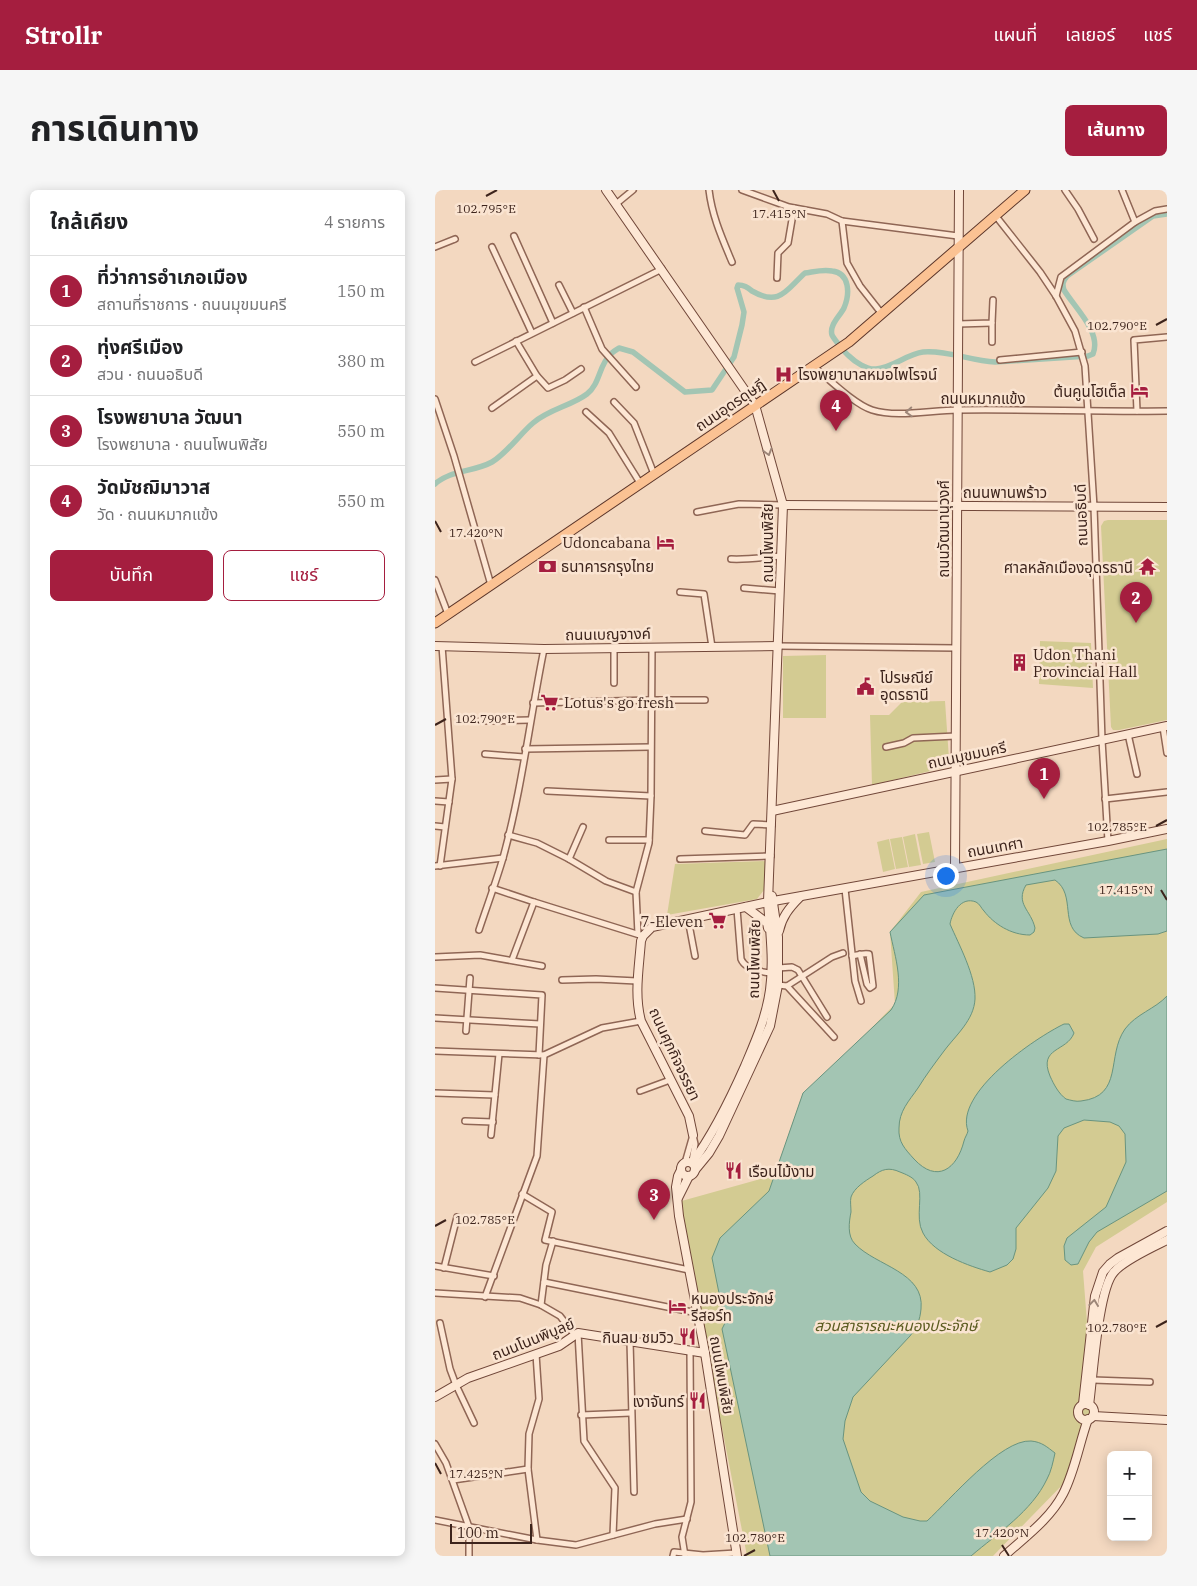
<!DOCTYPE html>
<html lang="th">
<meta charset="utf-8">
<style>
:root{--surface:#fff;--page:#f6f6f6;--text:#202124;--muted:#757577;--line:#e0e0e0;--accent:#a51e3f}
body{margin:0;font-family:"IBM Plex Serif","Noto Sans Thai",serif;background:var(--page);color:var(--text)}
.controls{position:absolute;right:15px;bottom:15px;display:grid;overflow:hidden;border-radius:8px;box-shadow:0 2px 12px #0003}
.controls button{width:45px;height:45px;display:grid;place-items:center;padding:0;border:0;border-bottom:1px solid var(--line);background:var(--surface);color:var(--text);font:25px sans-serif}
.scale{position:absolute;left:15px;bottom:12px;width:82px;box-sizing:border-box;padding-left:5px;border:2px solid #3d241c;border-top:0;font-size:14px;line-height:18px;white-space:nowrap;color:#3d241c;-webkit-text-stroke:4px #fae4d1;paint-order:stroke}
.you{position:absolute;left:510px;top:685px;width:18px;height:18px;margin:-12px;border:4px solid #fff;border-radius:50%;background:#1a73e8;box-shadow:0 0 0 8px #1a73e833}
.badge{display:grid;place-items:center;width:32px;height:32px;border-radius:50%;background:var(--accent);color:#fff;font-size:16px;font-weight:700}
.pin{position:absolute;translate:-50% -41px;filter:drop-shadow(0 1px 2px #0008)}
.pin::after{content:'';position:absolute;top:26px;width:18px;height:15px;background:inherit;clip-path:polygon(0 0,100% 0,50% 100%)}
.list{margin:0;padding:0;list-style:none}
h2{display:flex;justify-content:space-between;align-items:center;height:65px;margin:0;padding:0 20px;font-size:21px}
h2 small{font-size:16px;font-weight:400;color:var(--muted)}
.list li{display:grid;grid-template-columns:32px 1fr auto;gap:15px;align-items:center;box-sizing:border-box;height:70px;padding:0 20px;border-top:1px solid var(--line)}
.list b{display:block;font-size:19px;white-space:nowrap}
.list p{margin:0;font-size:16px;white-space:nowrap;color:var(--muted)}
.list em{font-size:16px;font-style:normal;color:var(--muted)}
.actions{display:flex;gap:10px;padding:15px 20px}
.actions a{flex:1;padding:11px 0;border:1px solid var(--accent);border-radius:8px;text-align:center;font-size:18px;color:var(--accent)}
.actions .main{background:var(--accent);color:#fff}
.map{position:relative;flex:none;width:732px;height:1366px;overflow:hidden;border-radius:8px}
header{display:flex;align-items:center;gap:30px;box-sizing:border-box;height:70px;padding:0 25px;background:var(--accent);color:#fff}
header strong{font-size:24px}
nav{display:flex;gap:28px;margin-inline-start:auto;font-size:18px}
.intro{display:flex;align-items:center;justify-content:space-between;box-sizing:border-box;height:120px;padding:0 30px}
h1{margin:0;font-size:35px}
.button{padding:12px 22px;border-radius:8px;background:var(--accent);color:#fff;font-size:18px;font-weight:700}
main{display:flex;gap:30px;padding:0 30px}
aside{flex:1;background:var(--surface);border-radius:8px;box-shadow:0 2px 12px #0003}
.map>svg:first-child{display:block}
</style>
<header>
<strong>Strollr</strong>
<nav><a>แผนที่</a><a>เลเยอร์</a><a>แชร์</a></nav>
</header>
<div class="intro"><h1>การเดินทาง</h1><a class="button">เส้นทาง</a></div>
<main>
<aside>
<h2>ใกล้เคียง<small>4 รายการ</small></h2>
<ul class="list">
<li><span class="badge">1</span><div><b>ที่ว่าการอำเภอเมือง</b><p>สถานที่ราชการ · ถนนมุขมนครี</p></div><em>150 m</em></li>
<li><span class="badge">2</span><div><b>ทุ่งศรีเมือง</b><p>สวน · ถนนอธิบดี</p></div><em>380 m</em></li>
<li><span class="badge">3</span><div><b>โรงพยาบาล วัฒนา</b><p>โรงพยาบาล · ถนนโพนพิสัย</p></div><em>550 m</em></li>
<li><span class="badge">4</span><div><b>วัดมัชฌิมาวาส</b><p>วัด · ถนนหมากแข้ง</p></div><em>550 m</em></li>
</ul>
<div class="actions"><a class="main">บันทึก</a><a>แชร์</a></div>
</aside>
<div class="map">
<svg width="732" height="1366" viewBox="0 0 732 1366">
<rect width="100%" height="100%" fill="#f3d8c0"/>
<g fill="#d3cb92">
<path d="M673,330H732V530L684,540H678L676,537L666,336L669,331Z"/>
<path d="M605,451L656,453L658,498L604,494Z"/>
<path d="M391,465V528H348V466Z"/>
<path d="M510,511L514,569L508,578L437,595L435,525H454L467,512Z"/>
<path d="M494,642L500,672L488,674L482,644Z"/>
<path d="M480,644L486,675L474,677L468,647Z"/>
<path d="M467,647L473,677L461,679L455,649Z"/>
<path d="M454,649L460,679L448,682L442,652Z"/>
<path d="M732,649V1012L661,1057L648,1081L659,1223L634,1288L558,1366H312L243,1012L340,985L365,911L460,814L455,742L486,702Z"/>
<path d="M331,671L329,700L322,709L232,725L240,674Z"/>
</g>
<path fill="#a3c5b3" stroke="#69947f" d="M732,659V741L723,744L649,748C623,737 642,705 620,690L591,695C580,714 596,720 600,738L599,742L595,745C576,745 559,734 549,721C546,718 545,714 541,712C526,706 517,723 515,734C524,755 541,786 540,809C539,830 521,845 509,861C500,873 491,885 483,898C474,911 464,921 464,938C463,952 470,959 479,969C502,994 522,979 529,951C530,947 532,945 533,941C519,903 600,848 629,834H634L639,843C632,862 603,857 615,886C619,895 624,904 631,909C635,910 641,912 646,911C689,906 671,866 690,839C701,824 720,819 732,806V1001L662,1042L654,1052L643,1074L636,1075L630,1070L629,1056L632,1048L671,1017L691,972L690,944L684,936L675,932L649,930L629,938L623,946L621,981L613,998L581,1038V1059L578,1069L572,1075L555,1082C534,1076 499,1064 488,1043C479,1027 490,1003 481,992C478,987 470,984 465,982C454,977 447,979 438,986C430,991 419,998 416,1007C415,1011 416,1017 416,1022C414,1032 412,1046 420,1054C441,1076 490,1082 486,1119C485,1130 482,1137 475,1146L418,1207L410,1231L408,1249L426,1302L435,1311L468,1327L485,1331H492C515,1310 566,1249 596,1251C607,1252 612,1257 620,1263C618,1272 616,1282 612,1289C597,1321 563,1343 536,1366H335L287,1139L290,1133L277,1068L285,1048L334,1001L368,903L456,820C471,798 460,767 455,742L489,705Z"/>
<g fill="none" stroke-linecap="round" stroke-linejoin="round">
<path stroke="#a3c5b3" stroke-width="5.5" d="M0,294C15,280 39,282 57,272C71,264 85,244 98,233C114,219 136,216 152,204C165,194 164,175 175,165C177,162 181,160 184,158L198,162L250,202L277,200L299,167L307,135L309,122L302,98L303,95C309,95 312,97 317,101C345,117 351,100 370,83C378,82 388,79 397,81C415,83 415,104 409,118C405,126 394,135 397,145C399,149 410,163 414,166C420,172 432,180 441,179C457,178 472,164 488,162C512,160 536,171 560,172L653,166L658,164C667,142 639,117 629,100C627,94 628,91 632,86L718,26L732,24"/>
<defs>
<g id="street">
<path d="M274,0C277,26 287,48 297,72"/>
<path d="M307,0L354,17L392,24L407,31L523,46"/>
<path d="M630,0L643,19L659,49"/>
<path d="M181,14L198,0"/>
<path d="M560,25L605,82L621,106L640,141L650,176L659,317L667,550L673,651"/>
<path d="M407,31L412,73L425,96L447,124"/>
<path d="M700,32L720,21L732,19"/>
<path d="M79,46L118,133"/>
<path d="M0,57L20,49"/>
<path d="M57,57L97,143"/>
<path d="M342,88L343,63L353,53L359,18"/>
<path d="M124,95L138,123"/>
<path d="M621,106L626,87L700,32L687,0"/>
<path d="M149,117L167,159L201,197"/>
<path d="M523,134L557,133L558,110"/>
<path d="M557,152V133"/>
<path d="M565,170L647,162"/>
<path d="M40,172L227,79"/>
<path d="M379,177C394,189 419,214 437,220C462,228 496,220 523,220C593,219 662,222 732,221"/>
<path d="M102,186L113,198L130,190L146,179"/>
<path d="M0,209L19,266L56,395"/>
<path d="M179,212L199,233L219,284"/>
<path d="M57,218L102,186L81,151"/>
<path d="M702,221L699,150L732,147"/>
<path d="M151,222L174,243L205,293"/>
<path d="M262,322L304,314L348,315"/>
<path d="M296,369C312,370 330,367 347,366"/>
<path d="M0,390L13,424"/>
<path d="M309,398L345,401"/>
<path d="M245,402L269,404L277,457"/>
<path d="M343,456L521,458"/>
<path d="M179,458V493"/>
<path d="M98,513L216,510H270"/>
<path d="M44,531L95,530"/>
<path d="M728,537L732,563"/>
<path d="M693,544L702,584"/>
<path d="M451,557L469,553L478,548L521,546"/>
<path d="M90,559L215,557"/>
<path d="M50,564L89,567"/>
<path d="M0,590L17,589"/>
<path d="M112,601L216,606"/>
<path d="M670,609L732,602"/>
<path d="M0,611L14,612"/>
<path d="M0,636L10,637"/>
<path d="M270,641L310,645L318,634L337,635"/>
<path d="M73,645L102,653L134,669L171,691L201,702L214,653L216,606L217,457"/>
<path d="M174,650H214"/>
<path d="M134,669L148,637"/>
<path d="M245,669L336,666"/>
<path d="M0,676L68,668"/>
<path d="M5,676L17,589L7,456"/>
<path d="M57,698L99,712L77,770"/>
<path d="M410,699L420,791L426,811"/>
<path d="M201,702L203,744"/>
<path d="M99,712L208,746"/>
<path d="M302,719L306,769C310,779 326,782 336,783"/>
<path d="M253,729L260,766"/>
<path d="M44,740C52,716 61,692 68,668C87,599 95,528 109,459"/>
<path d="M417,766C422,765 428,763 434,764L438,796L435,798L432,794L425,764"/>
<path d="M0,767L45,765L107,776"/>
<path d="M343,778L357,777L363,780L392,827"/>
<path d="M127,790L161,789L202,791"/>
<path d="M343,795L352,796L399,847"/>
<path d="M352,796L397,767L408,763"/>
<path d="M0,798L107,805L104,865"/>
<path d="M0,828L105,834"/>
<path d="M31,841L35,788"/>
<path d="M0,861L109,865L167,838L206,831"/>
<path d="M205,901L235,890"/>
<path d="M0,903L60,905"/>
<path d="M30,931L58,932"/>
<path d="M56,945L64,864"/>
<path d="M257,971L260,954L258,945"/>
<path d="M250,973L258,945"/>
<path d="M87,1004L117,1022L110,1050L254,1080"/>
<path d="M0,1076L59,1086"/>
<path d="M9,1078L22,1027"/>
<path d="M109,1092L262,1123"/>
<path d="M0,1103L85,1108L106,1115L125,1126L139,1144"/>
<path d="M50,1107L102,966L109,865"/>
<path d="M106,1115L111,1075L118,1051"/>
<path d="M5,1133L15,1179L21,1195L39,1233"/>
<path d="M143,1143L149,1251L180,1298L178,1345"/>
<path d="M195,1151L199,1302"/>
<path d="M101,1164L104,1209L94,1244L93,1279L102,1350"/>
<path d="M658,1190L715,1192"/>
<path d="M146,1225L196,1223"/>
<path d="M0,1254L11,1273L34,1337V1366"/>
<path d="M18,1290L93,1279"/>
<path d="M0,1330L102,1350L141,1355L220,1334L252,1329"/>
<path d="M238,1366L239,1362L268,1365L301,1363"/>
<path d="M250,1366L247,1347L256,1312L255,1160"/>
</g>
<g id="secondary">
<path d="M171,0L320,215L348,315L333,712C335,741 339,771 335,800C331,828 321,850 310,876C295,910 279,943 257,973"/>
<path d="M348,315L732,317"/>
<path d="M0,456L109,459L343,456"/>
<path d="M337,621L732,536"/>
<path d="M520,678L524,0"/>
<path d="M311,717L332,733L333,738"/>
<path d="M344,741C347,727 354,718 365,707"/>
<path d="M258,945L254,926L206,831C199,805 204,778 206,751L208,746L217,737L333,712L673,651L732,639"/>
<circle cx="253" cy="979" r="7"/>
<path d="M246,980L243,986L241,997L244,1026L270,1163L302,1366"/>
<path d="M260,980L274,963L284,946L335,836L343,795V747L337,706"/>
<path d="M243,1008L254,986"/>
<path d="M0,1207L33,1188L124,1156L143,1143L270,1163"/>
<path d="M648,1214L660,1106L668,1082L675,1074L683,1068L732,1041"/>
<circle cx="651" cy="1222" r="8"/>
<path d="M654,1215C658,1187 663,1099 679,1082C689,1070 718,1057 732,1050"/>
<path d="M658,1226L732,1230"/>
<path d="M569,1366C590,1347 615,1329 628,1304C640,1281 644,1254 653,1229"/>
</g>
<path id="primary" d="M0,433L414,152L590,0"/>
</defs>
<use href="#street" stroke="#8f6655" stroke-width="8"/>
<use href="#secondary" stroke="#714739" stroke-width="10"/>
<use href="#primary" stroke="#5c362a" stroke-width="11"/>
<use href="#street" stroke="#fde7d4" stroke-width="5"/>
<use href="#secondary" stroke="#fde7d4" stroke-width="8"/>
<use href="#primary" stroke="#fbc293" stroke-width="9"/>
</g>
<defs><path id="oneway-chevron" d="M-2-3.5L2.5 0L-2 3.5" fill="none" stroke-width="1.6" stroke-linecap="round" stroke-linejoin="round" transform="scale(1.25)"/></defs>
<g stroke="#9d8678">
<use href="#oneway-chevron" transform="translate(474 222) rotate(177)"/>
<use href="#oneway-chevron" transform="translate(333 262) rotate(74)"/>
<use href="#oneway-chevron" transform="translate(659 1113) rotate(-83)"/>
</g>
<path fill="none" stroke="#3d241c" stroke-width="2" d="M338,0L344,11M51,6L62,0M721,135L732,129M0,331L6,342M0,535L11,529M721,636L732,630M726,700L732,710M0,1036L11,1030M721,1137L732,1131M0,1273L6,1284M567,1355L574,1366M309,1366L320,1360"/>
<defs>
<symbol id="hospital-bare" viewBox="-9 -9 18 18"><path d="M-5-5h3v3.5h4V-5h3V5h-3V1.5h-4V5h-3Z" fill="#a51e3f" stroke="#fae4d1" stroke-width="2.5" paint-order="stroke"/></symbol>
<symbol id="hotel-bare" viewBox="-9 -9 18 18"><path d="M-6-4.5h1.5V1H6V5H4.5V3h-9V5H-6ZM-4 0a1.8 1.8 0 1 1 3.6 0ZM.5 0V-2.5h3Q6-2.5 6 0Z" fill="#a51e3f" stroke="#fae4d1" stroke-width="2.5" paint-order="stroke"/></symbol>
<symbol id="bank-bare" viewBox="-9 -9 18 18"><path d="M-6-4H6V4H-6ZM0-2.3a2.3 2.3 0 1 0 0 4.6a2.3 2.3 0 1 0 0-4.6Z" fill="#a51e3f" stroke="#fae4d1" stroke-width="2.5" paint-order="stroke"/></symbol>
<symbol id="temple-bare" viewBox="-9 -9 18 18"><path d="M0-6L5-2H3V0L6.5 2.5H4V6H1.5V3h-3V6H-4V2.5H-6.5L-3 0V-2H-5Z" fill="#a51e3f" stroke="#fae4d1" stroke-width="2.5" paint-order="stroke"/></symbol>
<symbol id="building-bare" viewBox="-9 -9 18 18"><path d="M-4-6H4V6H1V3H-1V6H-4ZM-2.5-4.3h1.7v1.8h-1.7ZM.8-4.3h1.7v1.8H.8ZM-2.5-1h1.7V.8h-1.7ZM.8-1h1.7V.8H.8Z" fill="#a51e3f" stroke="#fae4d1" stroke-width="2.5" paint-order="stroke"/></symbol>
<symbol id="civic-bare" viewBox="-9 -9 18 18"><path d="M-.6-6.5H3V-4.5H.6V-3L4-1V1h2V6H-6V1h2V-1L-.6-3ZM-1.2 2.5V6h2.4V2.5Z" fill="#a51e3f" stroke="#fae4d1" stroke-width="2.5" paint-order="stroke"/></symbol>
<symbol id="supermarket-bare" viewBox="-9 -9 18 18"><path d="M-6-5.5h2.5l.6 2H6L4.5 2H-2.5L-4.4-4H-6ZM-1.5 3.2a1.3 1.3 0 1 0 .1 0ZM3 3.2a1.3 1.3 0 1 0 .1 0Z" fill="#a51e3f" stroke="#fae4d1" stroke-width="2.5" paint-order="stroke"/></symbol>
<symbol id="restaurant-bare" viewBox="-9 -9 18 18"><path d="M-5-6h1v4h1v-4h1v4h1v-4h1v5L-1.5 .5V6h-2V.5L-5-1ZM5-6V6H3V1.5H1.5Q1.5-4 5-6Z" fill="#a51e3f" stroke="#fae4d1" stroke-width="2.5" paint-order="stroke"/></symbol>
</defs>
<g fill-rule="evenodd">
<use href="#hospital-bare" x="336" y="172" width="25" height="25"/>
<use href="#hotel-bare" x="692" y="188" width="25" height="25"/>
<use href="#hotel-bare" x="218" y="340" width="25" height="25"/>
<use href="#bank-bare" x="100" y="364" width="25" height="25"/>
<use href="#temple-bare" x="700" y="364" width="25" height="25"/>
<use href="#building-bare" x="572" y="460" width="25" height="25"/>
<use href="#civic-bare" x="418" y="484" width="25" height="25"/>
<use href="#supermarket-bare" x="102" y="500" width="25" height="25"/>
<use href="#supermarket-bare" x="270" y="718" width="25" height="25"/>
<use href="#restaurant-bare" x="286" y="968" width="25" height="25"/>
<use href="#hotel-bare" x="230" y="1104" width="25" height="25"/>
<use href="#restaurant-bare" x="240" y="1134" width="25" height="25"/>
<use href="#restaurant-bare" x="250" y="1198" width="25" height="25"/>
</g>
<g text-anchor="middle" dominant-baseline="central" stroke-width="5" stroke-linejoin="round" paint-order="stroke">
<g font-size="15" fill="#3d241c" stroke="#fae4d1" text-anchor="start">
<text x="363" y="184">โรงพยาบาลหมอไพโรจน์</text>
<text x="691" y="201" text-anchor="end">ต้นคูนโฮเต็ล</text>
<text x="216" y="352" text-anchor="end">Udoncabana</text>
<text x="126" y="376">ธนาคารกรุงไทย</text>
<text x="698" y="377" text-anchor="end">ศาลหลักเมืองอุดรธานี</text>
<text x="598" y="464">Udon Thani<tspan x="598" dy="17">Provincial Hall</tspan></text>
<text x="445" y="487">โปรษณีย์<tspan x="445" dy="17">อุดรธานี</tspan></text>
<text x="129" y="512">Lotus's go fresh</text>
<text x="268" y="731" text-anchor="end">7-Eleven</text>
<text x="313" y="981">เรือนไม้งาม</text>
<text x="256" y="1108">หนองประจักษ์<tspan x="256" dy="17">รีสอร์ท</tspan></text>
<text x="239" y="1147" text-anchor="end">กินลม ชมวิว</text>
<text x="249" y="1211" text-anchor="end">เงาจันทร์</text>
</g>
<g font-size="15" fill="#3d241c" stroke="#fae4d1">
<text x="548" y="208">ถนนหมากแข้ง</text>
<text transform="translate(295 215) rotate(-34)">ถนนอุดรดุษฎี</text>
<text x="570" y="302">ถนนพานพร้าว</text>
<text transform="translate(646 325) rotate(-92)">ถนนอธิบดี</text>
<text transform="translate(508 339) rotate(-90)">ถนนวัฒนานุวงศ์</text>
<text transform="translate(332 353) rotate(-90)">ถนนโพนพิสัย</text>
<text transform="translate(173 444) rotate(-1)">ถนนเบญจางค์</text>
<text transform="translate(532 565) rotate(-12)">ถนนมุขมนครี</text>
<text transform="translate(560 657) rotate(-10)">ถนนเทศา</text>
<text transform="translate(319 769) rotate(-89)">ถนนโพนพิสัย</text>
<text transform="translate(240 864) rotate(65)">ถนนศุภกิจจรรยา</text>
<text transform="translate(98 1149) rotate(-22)">ถนนโนนพิบูลย์</text>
<text transform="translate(287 1185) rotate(80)">ถนนโพนพิสัย</text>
</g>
<g font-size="15" font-style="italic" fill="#5b5c20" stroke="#fae4d1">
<text x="461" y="1135">สวนสาธารณะหนองประจักษ์</text>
</g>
</g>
<g font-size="12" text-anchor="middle" fill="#3d241c" stroke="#fae4d1" stroke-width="5" stroke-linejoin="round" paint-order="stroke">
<text x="51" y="23">102.795°E</text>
<text x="344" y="28">17.415°N</text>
<text x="682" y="140">102.790°E</text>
<text x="41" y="347">17.420°N</text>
<text x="50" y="533">102.790°E</text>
<text x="682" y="641">102.785°E</text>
<text x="691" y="704">17.415°N</text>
<text x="50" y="1034">102.785°E</text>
<text x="682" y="1142">102.780°E</text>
<text x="41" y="1288">17.425°N</text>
<text x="567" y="1347">17.420°N</text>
<text x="320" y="1352">102.780°E</text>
</g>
</svg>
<div class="controls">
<button>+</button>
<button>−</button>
</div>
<div class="scale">100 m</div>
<div class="you"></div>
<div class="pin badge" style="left:609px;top:609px">1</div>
<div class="pin badge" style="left:701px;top:433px">2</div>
<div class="pin badge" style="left:219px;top:1030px">3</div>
<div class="pin badge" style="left:401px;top:241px">4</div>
</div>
</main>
